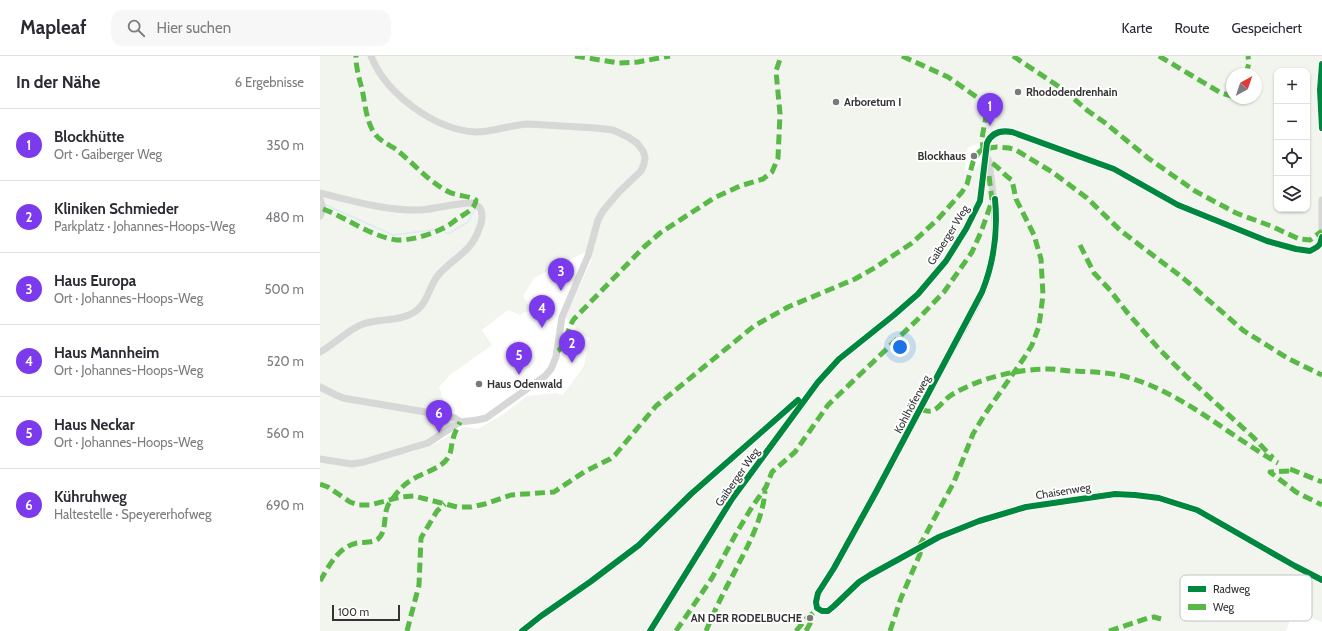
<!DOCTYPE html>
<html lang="de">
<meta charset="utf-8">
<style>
:root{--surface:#fff;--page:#f7f7f7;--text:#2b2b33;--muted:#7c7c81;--line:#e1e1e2;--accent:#7c3aed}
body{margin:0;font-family:Cabin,sans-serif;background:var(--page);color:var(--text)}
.controls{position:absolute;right:12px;top:12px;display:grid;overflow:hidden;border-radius:8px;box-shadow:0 1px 3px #0004}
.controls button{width:36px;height:36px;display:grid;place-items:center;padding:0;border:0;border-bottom:1px solid var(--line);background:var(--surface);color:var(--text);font:20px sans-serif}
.compass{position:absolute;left:906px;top:12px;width:36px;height:36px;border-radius:50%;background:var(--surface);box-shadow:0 1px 3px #0004;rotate:40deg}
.scale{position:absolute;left:12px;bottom:10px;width:68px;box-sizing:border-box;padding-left:4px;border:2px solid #333;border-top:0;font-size:11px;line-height:14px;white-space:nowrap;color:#333;-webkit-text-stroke:3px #fff;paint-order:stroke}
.you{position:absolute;left:580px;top:291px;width:14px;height:14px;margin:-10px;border:3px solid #fff;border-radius:50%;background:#1a73e8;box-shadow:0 0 0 6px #1a73e833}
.badge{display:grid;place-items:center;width:26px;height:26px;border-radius:50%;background:var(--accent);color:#fff;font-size:13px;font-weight:700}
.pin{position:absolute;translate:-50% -33px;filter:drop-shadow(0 1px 2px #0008)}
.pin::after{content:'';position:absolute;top:21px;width:14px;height:12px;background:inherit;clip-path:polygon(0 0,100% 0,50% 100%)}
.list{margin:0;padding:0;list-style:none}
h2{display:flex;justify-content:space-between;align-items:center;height:52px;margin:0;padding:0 16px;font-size:17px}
h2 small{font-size:13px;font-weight:400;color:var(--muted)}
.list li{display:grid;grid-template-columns:26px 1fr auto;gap:12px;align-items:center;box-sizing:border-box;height:72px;padding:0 16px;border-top:1px solid var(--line)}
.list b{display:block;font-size:15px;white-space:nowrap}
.list p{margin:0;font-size:13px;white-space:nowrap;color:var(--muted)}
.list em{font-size:13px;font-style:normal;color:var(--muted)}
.icon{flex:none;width:22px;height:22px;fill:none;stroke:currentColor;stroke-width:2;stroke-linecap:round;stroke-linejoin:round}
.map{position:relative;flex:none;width:1002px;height:575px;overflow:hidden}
header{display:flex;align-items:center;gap:24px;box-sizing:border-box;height:56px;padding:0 20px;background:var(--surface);border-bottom:1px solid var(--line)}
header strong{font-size:19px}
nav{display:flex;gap:22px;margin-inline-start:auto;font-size:14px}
.search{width:280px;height:36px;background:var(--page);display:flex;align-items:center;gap:10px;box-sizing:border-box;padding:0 14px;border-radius:12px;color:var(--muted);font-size:15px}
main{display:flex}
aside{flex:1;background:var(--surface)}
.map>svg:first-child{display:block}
</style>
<header>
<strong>Mapleaf</strong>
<div class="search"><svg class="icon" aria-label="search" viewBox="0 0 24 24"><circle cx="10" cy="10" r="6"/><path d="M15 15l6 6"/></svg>Hier suchen</div>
<nav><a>Karte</a><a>Route</a><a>Gespeichert</a></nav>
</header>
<main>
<aside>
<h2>In der Nähe<small>6 Ergebnisse</small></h2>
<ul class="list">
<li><span class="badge">1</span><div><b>Blockhütte</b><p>Ort · Gaiberger Weg</p></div><em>350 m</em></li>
<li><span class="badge">2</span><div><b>Kliniken Schmieder</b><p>Parkplatz · Johannes-Hoops-Weg</p></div><em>480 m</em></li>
<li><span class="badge">3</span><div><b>Haus Europa</b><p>Ort · Johannes-Hoops-Weg</p></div><em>500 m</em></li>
<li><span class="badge">4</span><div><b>Haus Mannheim</b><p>Ort · Johannes-Hoops-Weg</p></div><em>520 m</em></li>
<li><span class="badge">5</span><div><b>Haus Neckar</b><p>Ort · Johannes-Hoops-Weg</p></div><em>560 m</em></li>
<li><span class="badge">6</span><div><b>Kühruhweg</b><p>Haltestelle · Speyererhofweg</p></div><em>690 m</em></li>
</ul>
</aside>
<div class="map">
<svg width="1002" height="575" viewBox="0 0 1002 575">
<rect width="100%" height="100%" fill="#fff"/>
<path fill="#f1f5ed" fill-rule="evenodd" d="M0,0H1002V566L974,554L966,575H0V334L21,344L120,361L133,365L132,368L108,385L83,393L85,398L113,389L145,371L158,373L184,358L207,340L236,337L243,339L264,310L269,282L258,276L254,268L245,262L272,203L265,196L214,222L203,240L211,253L200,259L188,254L162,274L172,289L130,319L119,331L128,357L24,341L17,338L0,329V298L13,290L31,277L44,270L95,261L92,256C79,264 60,260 46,265C28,270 15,284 0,293ZM957,15H987V153H957ZM912,18H936V42H912ZM664,86L662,102L656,113H652L651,115L645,114L646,98L648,91Z"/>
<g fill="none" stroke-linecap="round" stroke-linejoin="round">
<path stroke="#ddebf3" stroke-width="1.5" d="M6,149L73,179L120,173H122L128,178L148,166L156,152"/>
<g stroke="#d7d7d7" stroke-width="7">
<path d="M1002,8L1000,34L1002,72"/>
<path d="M666,98L669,106C676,155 681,196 659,244L543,459L514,512L498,537L496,546L497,552L502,555H508L514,550L539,526L550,519L619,481L659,465L706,451L795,438L815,439L839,442L877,454L975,510L1002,524"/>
<path d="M0,137C33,145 67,155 101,154C118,153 137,146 154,147L160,152C164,159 162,166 159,173C150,199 131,202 116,222C108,234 107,249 93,257C78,266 59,262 43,268C27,274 15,288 0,296"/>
<path d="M0,143L3,153L0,160"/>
<path d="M1002,144V174"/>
<path d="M0,331L16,339L23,342L129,360L135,362L140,366"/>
<path d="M0,403L32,408L44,406L108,387L140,366L157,364L166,362L225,320L231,313L236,301L242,261L268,200L278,164L283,155L299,136L321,115L324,108L325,101L323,95L317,87L308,81L293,74L276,72L208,68C190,69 173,76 156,76C115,74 66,38 51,0"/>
<path d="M330,575L412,443L498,326L519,303L574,259L598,238L626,205L646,173L660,145L667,87C672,76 681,74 692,76L794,113L858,149L947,185L976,193L990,195L997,191L1000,188L1002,181"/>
</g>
<g stroke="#58b947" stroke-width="5" stroke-dasharray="10 5" stroke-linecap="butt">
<path d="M255,0L299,7L318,6L350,0"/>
<path d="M582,0L628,21L661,44L667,55L662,82L663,93"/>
<path d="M693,0L744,34L768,55L784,66L828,102L875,135L916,157L951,170L979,183L990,184L1002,175"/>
<path d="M839,0L901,37L912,40"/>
<path d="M926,18L929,7L928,0"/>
<path d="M669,120L672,144"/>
<path d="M3,153C27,162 52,181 77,184C91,185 116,177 127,170C131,168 134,165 137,163C144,158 155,154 156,144C150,140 137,140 129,136C107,125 93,106 74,92C66,87 58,84 53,75C46,63 45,47 42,33C39,22 36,12 36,0"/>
<path d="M760,189L774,217L789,233L806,255L839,293L866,320L933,381L953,402"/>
<path d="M238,295C245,290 248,271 254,263L324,191L340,177L394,142L420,130L443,123L452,116L458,102L460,58L456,15L461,0"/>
<path d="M601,353C617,361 620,345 633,338C660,322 697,313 729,313C737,313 745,315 753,315C771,316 789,316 807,321C863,337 908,379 958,407"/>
<path d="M970,413L1002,426"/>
<path d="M969,415L950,416L976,436L1002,449"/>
<path d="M0,428L8,431L30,446L39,449H50L81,441L94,440L137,451H151L165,448L191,439L234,436L264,416L290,403L295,399L336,350L434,270L468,251L535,223L556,211L592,187L618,163L642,136L647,128L653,106L659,96L663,93L677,91L689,92L696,94L732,116L767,142L801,175L863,222L924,275L969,303L1002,319"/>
<path d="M0,525C9,510 18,491 37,487C44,486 53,487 58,483C68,475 62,456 70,446C77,437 82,429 93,423C103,417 121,412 127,403C132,397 131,389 133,383C134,377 138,371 140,366"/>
<path d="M87,575L99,529L101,482L117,455L125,448"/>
<path d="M356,575L392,522L417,476L432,451L446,431L452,416L475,396L508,349L597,264L624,236L652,196L661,176L672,145"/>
<path d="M386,575C394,556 403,537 413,519C426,493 443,464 445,435"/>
<path d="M476,575L486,563L498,553"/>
<path d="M486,575L492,564L491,558"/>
<path d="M570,575L581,542L600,498L601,493L600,489L634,426L653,378L665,358L704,302L712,289L719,270L723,239L721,203L714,179L696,143L692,124C683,119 677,108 669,106"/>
<path d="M789,575L828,562L834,561L841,563"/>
</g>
<defs>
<g id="cycleway">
<path d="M1002,8L1000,34L1002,72"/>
<path d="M675,143C678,174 674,206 662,236L556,436L514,512L498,537L496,546L497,552L502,555H508L514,550L539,526L550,519L619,481L659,465L706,451L795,438L815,439L839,442L877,454L975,510L1002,524"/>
<path d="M202,575L221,560L270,526L319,489L371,438L478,344"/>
<path d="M330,575L412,443L498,326L519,303L574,259L598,238L626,205L646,173L660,145L667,87C672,76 681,74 692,76L794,113L858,149L947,185L976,193L990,195L997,191L1000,188L1002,181"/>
</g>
</defs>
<use href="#cycleway" stroke="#fff" stroke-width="8"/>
<use href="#cycleway" stroke="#00873e" stroke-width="6"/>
</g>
<g fill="#7a7a7a" stroke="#fff" stroke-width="1.5">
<circle cx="698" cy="36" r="4"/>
<circle cx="516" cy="46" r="4"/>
<circle cx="654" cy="100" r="4"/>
<circle cx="159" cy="328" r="4"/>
<circle cx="490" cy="562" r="4"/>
</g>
<g text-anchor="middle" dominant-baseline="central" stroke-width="4" stroke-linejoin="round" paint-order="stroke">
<g font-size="11" font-weight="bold" fill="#333" stroke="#fff" text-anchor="start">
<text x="706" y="36">Rhododendrenhain</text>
<text x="524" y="46">Arboretum I</text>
<text x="646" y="100" text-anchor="end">Blockhaus</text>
<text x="167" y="328">Haus Odenwald</text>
<text x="482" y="562" text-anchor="end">AN DER RODELBUCHE</text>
</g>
<g font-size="11" fill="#333" stroke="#fff">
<text transform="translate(628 179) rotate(-58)">Gaiberger Weg</text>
<text transform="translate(592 348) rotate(-62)">Kohlhöferweg</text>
<text transform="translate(417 421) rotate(-55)">Gaiberger Weg</text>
<text transform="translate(743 435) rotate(-9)">Chaisenweg</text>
</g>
</g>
<rect x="860" y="519" width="132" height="46" rx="6" fill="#fff" stroke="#c2c2c2" stroke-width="1"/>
<rect x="868" y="530" width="18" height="6" fill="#00873e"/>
<rect x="868" y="548" width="18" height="6" fill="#58b947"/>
<g font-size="11" fill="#333">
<text x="893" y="537">Radweg</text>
<text x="893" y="555">Weg</text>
</g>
</svg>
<div class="controls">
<button>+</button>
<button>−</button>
<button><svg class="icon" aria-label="locate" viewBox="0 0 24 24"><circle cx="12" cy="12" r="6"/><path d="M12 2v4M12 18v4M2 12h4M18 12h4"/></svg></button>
<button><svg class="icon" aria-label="layers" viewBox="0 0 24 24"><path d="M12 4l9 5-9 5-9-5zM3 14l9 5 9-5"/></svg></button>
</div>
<svg class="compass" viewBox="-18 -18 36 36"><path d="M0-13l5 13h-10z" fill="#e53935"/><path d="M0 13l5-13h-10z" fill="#7c7c81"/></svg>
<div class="scale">100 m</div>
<div class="you"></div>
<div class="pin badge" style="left:670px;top:70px">1</div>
<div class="pin badge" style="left:252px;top:307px">2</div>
<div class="pin badge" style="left:241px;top:235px">3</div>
<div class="pin badge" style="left:222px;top:272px">4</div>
<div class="pin badge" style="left:199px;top:319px">5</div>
<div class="pin badge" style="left:119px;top:377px">6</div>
</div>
</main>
